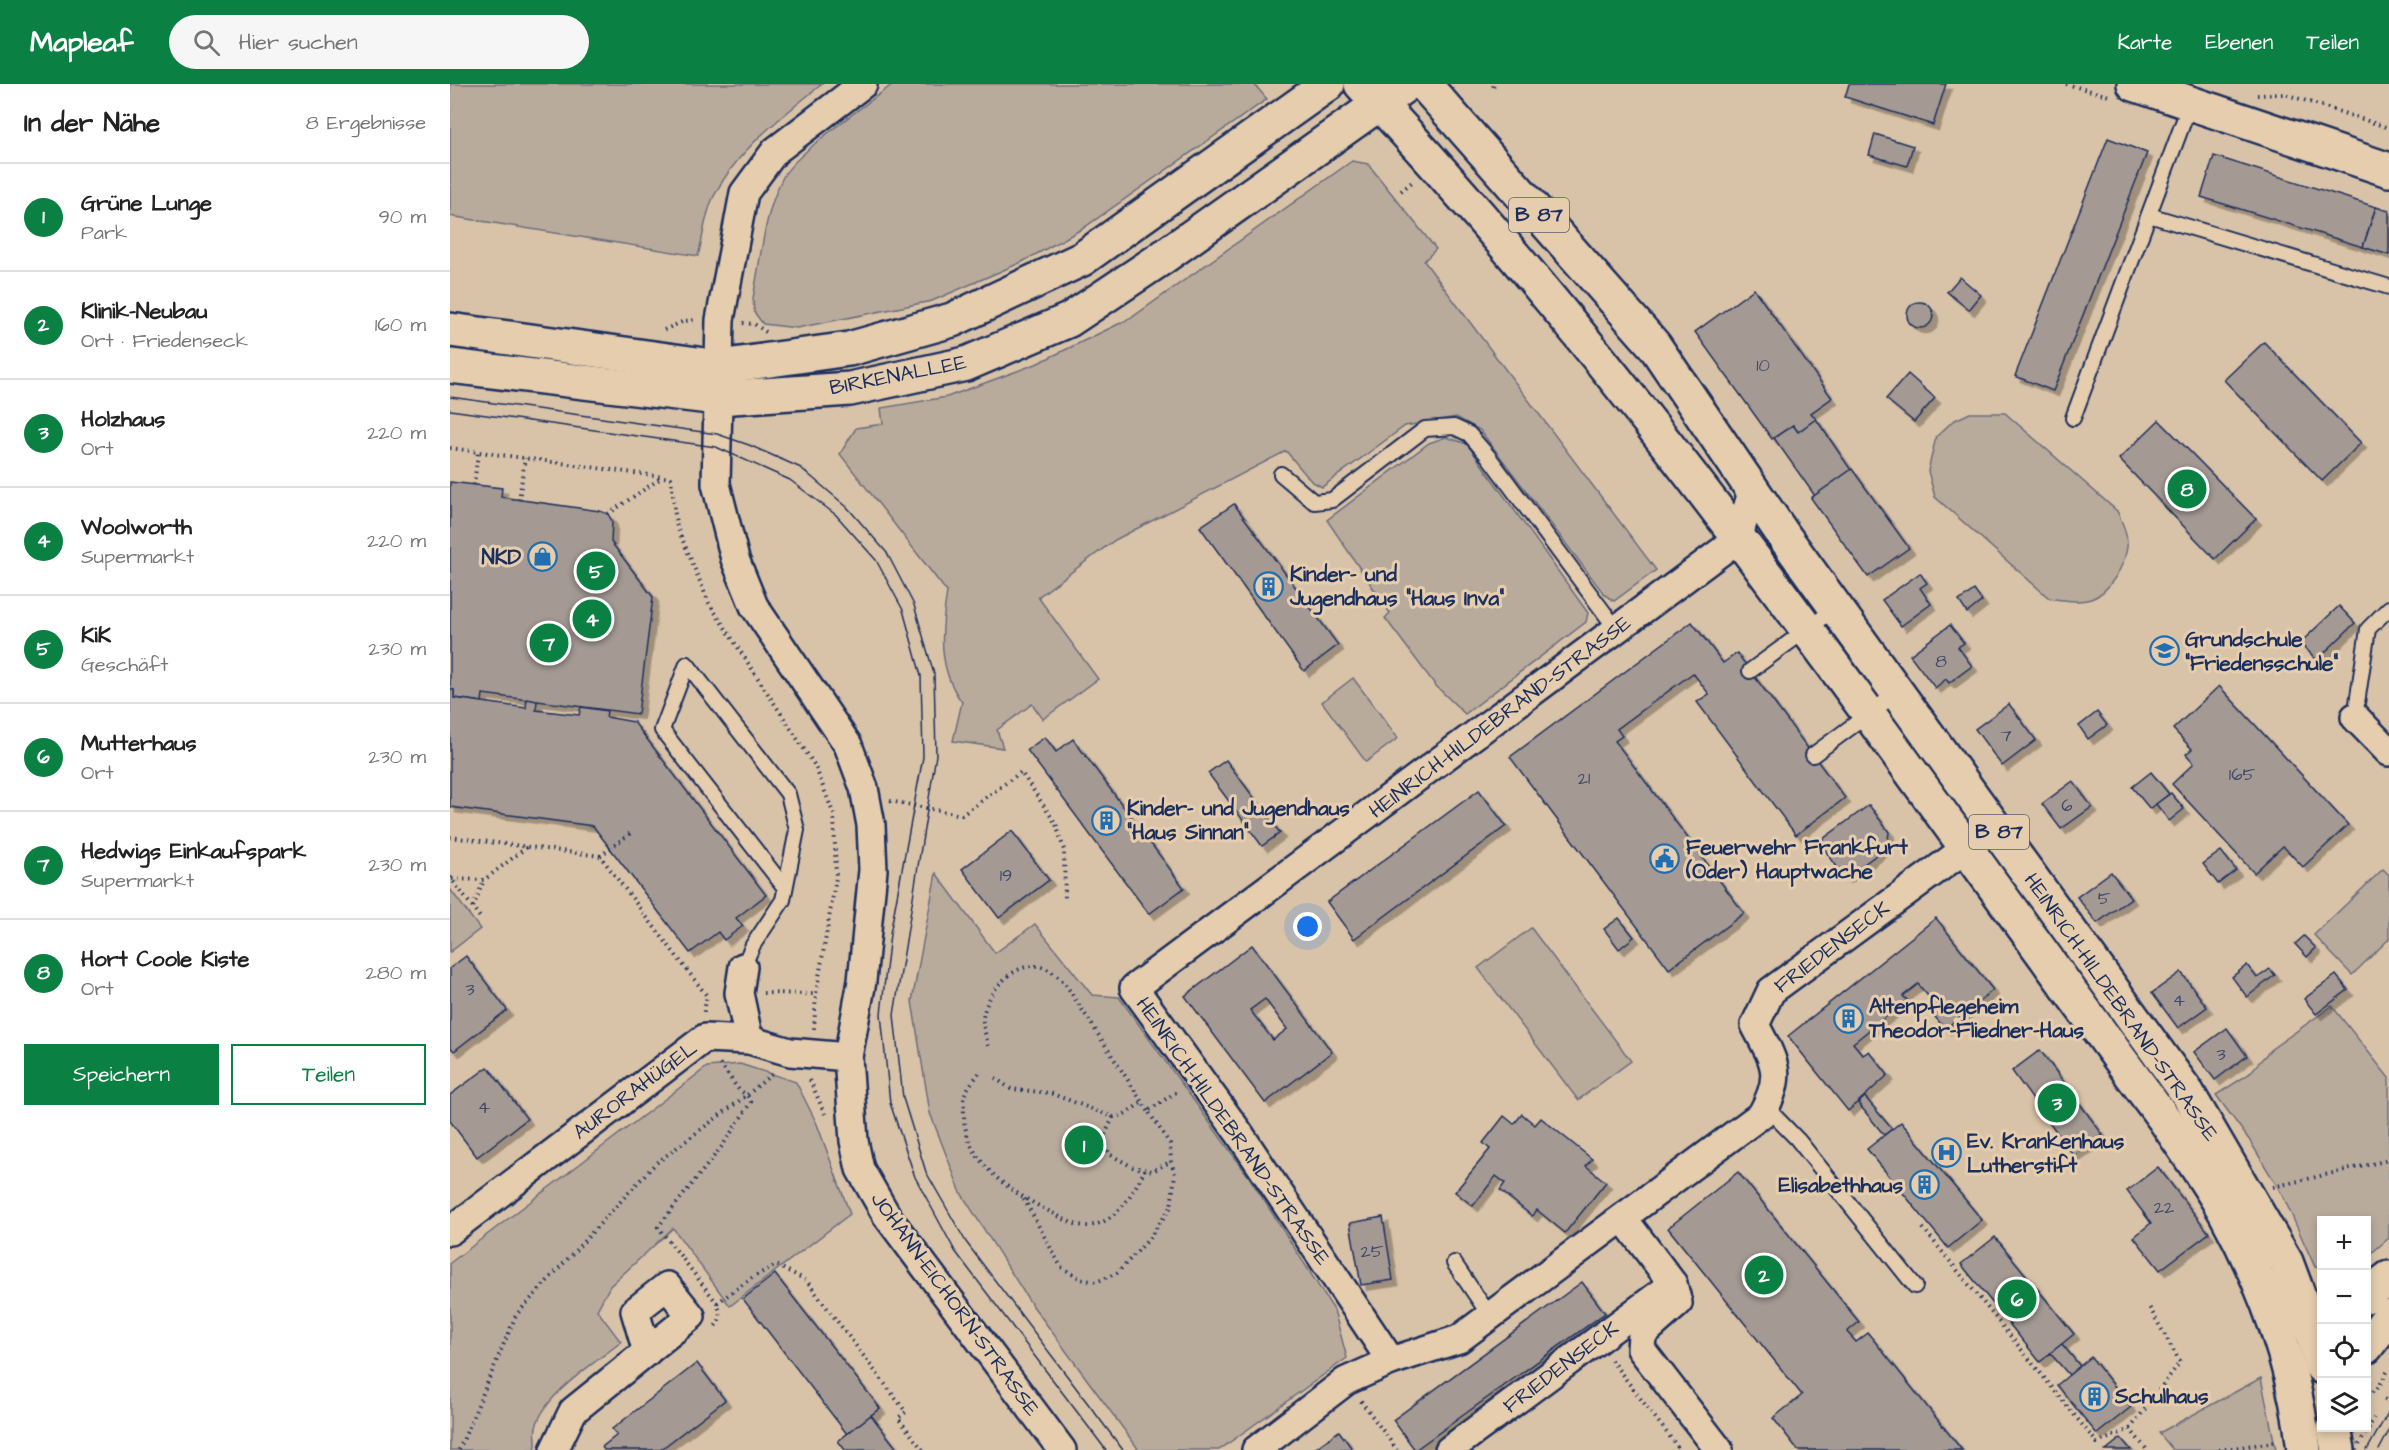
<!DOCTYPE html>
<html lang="de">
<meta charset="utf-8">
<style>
:root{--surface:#fff;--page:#f6f6f6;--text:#222;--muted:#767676;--line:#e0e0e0;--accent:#0b8043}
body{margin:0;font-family:"Architects Daughter",sans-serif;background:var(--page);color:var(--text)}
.controls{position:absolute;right:18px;bottom:18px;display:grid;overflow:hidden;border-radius:0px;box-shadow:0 3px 9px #0003}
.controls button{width:54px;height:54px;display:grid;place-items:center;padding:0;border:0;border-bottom:2px solid var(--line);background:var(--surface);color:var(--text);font:30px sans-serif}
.you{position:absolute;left:858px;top:843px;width:21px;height:21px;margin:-15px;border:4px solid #fff;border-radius:50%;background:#1a73e8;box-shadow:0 0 0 9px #1a73e833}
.badge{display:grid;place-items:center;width:39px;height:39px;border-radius:50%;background:var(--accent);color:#fff;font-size:20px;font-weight:700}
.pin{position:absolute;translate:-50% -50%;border:3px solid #fff;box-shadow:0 2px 6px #0006}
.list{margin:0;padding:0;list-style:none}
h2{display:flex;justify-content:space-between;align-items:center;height:78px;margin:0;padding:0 24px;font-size:26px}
h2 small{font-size:20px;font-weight:400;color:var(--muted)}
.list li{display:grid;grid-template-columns:39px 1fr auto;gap:18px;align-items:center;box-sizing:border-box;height:108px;padding:0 24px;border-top:2px solid var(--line)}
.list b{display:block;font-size:22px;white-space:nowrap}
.list p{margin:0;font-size:20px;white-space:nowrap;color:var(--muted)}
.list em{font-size:20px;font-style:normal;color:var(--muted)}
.actions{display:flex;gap:12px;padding:18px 24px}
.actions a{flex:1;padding:14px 0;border:2px solid var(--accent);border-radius:0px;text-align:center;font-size:21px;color:var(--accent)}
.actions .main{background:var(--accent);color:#fff}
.icon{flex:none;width:33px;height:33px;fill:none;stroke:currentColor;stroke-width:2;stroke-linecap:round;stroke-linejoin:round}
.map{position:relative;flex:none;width:1939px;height:1366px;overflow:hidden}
header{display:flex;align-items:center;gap:36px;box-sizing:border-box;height:84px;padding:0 30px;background:var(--accent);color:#fff}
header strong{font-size:28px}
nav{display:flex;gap:33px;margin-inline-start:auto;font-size:21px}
.search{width:420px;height:54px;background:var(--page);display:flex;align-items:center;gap:15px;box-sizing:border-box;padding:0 21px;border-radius:33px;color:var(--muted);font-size:22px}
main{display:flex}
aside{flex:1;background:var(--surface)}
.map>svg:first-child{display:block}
</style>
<header>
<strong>Mapleaf</strong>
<div class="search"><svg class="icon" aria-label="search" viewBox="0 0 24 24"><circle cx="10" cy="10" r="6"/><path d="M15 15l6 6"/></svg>Hier suchen</div>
<nav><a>Karte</a><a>Ebenen</a><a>Teilen</a></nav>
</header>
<main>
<aside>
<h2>In der Nähe<small>8 Ergebnisse</small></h2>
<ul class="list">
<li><span class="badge">1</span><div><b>Grüne Lunge</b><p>Park</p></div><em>90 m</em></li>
<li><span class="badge">2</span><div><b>Klinik-Neubau</b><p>Ort · Friedenseck</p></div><em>160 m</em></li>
<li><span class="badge">3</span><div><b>Holzhaus</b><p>Ort</p></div><em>220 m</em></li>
<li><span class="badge">4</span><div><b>Woolworth</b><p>Supermarkt</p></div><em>220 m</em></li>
<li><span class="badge">5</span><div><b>KiK</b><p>Geschäft</p></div><em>230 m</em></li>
<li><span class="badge">6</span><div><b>Mutterhaus</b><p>Ort</p></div><em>230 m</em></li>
<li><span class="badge">7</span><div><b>Hedwigs Einkaufspark</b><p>Supermarkt</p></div><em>230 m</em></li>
<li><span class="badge">8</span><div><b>Hort Coole Kiste</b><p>Ort</p></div><em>280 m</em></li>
</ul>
<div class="actions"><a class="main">Speichern</a><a>Teilen</a></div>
</aside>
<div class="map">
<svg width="1939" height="1366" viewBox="0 0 1939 1366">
<defs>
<filter id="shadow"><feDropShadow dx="5.5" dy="5.5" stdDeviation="0" flood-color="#0004"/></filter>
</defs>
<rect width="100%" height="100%" fill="#d9c3a8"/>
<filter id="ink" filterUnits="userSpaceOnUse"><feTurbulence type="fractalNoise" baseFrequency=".0167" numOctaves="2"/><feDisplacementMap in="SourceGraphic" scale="12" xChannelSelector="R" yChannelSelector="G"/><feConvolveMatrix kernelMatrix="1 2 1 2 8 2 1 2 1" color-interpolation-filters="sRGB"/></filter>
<g filter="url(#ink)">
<g fill="#b9ab9c" stroke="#6a6d7d" stroke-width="1.5">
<path d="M0,0H372C332,33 286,66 263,114C255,131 253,154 248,172L0,132Z"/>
<path d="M443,0H804L817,15L632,145L572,178L482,217L347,244L313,240L304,228L303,214C311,174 314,129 333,93C346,69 418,19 443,0Z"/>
<path d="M902,77L918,80L986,165L974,177L1206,486L1164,517L1154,510L1030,346L1006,333L955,342L872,403L861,397L836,367L665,456L588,513L648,595L593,635L582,620L547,646L553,664L503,657L512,618C487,585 491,546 497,508L390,370L406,344L433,340L431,324L497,313L586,280L681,234Z"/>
<path d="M1520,329H1555L1667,427C1672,438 1678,450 1677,463C1675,481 1659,509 1641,515C1628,519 1612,516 1599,514L1485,413L1478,387L1486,353L1503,337Z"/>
<path d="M996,353L1017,360L1138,529L1136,538L1015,630L986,602L935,534L940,529L877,436L979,359Z"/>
<path d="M903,594L948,654L916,678L872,618Z"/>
<path d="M1933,785L1939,791V855L1902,891L1864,851Z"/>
<path d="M486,789L545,869L585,840L642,911L669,913L799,1093L884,1226L897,1274L769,1366H689L580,1218L511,1109L480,1029L462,917Z"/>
<path d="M0,805L30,845L0,868Z"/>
<path d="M1081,844L1181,977L1128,1016L1028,884Z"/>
<path d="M1882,922L1939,994V1154L1917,1173L1916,1136H1872L1871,1184L1865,1183L1833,1112L1800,1057L1766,1011L1799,990L1820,966Z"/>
<path d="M290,980L346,998L367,1040L400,1130L280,1222L223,1144L160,1202L147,1226L171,1258C144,1280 95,1309 86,1343C84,1351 88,1358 85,1366H0V1179L257,983Z"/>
<path d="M1811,1294L1826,1366H1723L1709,1349Z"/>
</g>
<g fill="#a49993" stroke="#1b2f5e" stroke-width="1.5" fill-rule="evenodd" filter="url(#shadow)">
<path d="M1399,0H1496L1483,41L1395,13Z"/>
<path d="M1425,50L1463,62L1457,82L1419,71Z"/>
<path d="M1658,54L1697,69L1603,307L1565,292Z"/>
<path d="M1764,72L1926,123L1913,163L1751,113Z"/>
<path d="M1926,123L1939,127V171L1913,163Z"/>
<path d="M1510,193L1531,211L1519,226L1497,208Z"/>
<path d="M1304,205L1382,314L1361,329L1366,335L1348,348L1343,341L1322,355L1245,248Z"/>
<circle cx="1470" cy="231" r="13"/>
<path d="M1814,258L1911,359L1872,397L1774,296Z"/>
<path d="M1458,290L1485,314L1464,338L1436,315Z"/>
<path d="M1366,335L1401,386L1365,412L1324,354L1343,341L1348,348Z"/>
<path d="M1709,336L1806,435L1765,475L1669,375Z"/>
<path d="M1402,385L1459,464L1418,493L1361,414Z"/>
<path d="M0,398L52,404L51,413L150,427L158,430L162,437L161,458L203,513L188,630L33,610L32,618L4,614V606L0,605Z"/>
<path d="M784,420L888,561L854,587L750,443Z"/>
<path d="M1470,489L1477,499L1470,504L1481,520L1451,542L1432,516Z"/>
<path d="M1524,506L1532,517L1517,529L1509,517Z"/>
<path d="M1889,522L1905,539L1867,576L1850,559Z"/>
<path d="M1242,538L1273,579L1287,569L1395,714L1346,751L1247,618L1259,610L1243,589L1167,645L1172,652L1165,657L1294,829L1219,885L1060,673Z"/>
<path d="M1500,541L1514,559L1508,563L1522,582L1499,599L1496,595L1485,604L1460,571Z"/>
<path d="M1769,602L1898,741L1853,783L1833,762L1804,789L1722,700L1744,679L1736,670L1742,665L1723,645Z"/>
<path d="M0,605L4,606V614L76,624L77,615L87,617L86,626L129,631L131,623L157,627L156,633L184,638L316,811L286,834L293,842L274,856L268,848L240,869L143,742L0,723Z"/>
<path d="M1559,620L1586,656L1552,682L1525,645Z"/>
<path d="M1647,628L1657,641L1638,655L1629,642Z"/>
<path d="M595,653L606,668L623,655L734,804L699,830L577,666Z"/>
<path d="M776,676L830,749L812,762L758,689Z"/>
<path d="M1701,688L1719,710L1700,725L1682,703Z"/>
<path d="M1623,697L1642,723L1611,745L1592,720Z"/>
<path d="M1029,706L1056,742L904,855L877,818Z"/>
<path d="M1721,709L1734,725L1719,737L1706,720Z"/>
<path d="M1419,721L1439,748L1437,763L1395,794L1369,758Z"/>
<path d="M562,747L599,796L549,834L512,785Z"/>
<path d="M1771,767L1786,786L1768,800L1753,780Z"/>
<path d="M1661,788L1681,814L1647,839L1627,813Z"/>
<path d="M1169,834L1184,853L1169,865L1154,845Z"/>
<path d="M1486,834L1543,906L1495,945L1477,923L1483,918L1468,900L1453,912L1457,916L1403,959L1413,971L1419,967L1438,991L1398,1027L1338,952Z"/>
<path d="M1854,852L1866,864L1857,873L1845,860Z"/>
<path d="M802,861L882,968L815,1019L735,912ZM815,915L837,945L823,956L800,926Z"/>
<path d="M16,872L57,926L4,967L0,963V884Z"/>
<path d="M1797,881L1807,894L1820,885L1825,891L1797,913L1782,893Z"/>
<path d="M1731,888L1757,923L1728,944L1702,909Z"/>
<path d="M1886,891L1898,906L1866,930L1854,915Z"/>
<path d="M1777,944L1797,972L1765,996L1744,968Z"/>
<path d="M1590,966L1653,1051L1624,1072L1562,987Z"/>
<path d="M38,983L77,1035L27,1073L0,1037V1011Z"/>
<path d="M1415,1013L1442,1045L1434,1051L1408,1019Z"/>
<path d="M1072,1030L1085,1041L1091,1034L1142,1075L1136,1082L1156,1098L1115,1149L1087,1126L1082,1132L1050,1106L1055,1099L1046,1092L1023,1122L1005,1108L1040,1065L1033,1059L1054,1032L1064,1040Z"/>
<path d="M1451,1038L1532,1136L1498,1164L1417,1065Z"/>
<path d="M1708,1083L1759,1149L1710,1186L1684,1153L1701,1139L1677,1107Z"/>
<path d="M1288,1088L1409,1238L1397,1248L1406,1258L1418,1249L1512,1366H1348L1323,1334L1352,1311L1218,1144Z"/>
<path d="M933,1133L943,1196L911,1201L900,1139Z"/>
<path d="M1545,1153L1624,1250L1590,1278L1511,1180Z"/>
<path d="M325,1190L430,1324L397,1350L293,1215Z"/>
<path d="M1132,1198L1155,1229L965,1366L943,1336Z"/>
<path d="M1612,1260L1630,1282L1619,1291L1600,1269Z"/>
<path d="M1641,1273L1681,1323L1647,1350L1607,1301Z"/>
<path d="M247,1279L275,1316L210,1366H154L152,1363L167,1351L162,1345Z"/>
<path d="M421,1331L434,1348L448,1366H395L388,1357Z"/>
<path d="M889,1347L903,1366H863Z"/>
<path d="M1671,1354L1681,1366H1656Z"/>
</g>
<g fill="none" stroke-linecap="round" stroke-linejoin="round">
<defs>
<g id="service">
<path d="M1699,131L1939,203"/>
<path d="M1623,334L1740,20"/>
<path d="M831,390L864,418L882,416L975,345L1004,343L1019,350L1038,372L1167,546"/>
<path d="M1300,587L1386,524"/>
<path d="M1905,633L1918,545L1939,524"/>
<path d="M1363,671L1447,609"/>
<path d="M293,883L303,861L333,816L347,746L338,710L237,580L212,646L335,804"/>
<path d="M1316,1023L1348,1056L1465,1202"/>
<path d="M1004,1179L1040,1232"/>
</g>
<g id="minor">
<path d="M413,0L325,67L294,109L270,236L266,400L285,475L304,522L398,661L414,704L421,741L423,786L412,897L398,973L404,1057L410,1085L437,1132L612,1366"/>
<path d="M1905,633L1939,668"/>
<path d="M293,883L289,909L299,956"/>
<path d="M1173,1134L1223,1200L1228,1219L1192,1251L1191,1265L1269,1366"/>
<path d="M0,1147L255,954L299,956L340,968L398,973"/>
<path d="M941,1277L789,1049L684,904L1288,455L1303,405"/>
<path d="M104,1366L123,1327L241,1232L217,1202L185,1227L197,1268"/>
<path d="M806,1366L896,1297L941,1277L1009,1255L1312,1030C1334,990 1325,979 1305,941L1321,907L1545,743"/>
<path d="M999,1366L1223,1200"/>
</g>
<g id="tertiary">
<path d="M1684,0L1939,86"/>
<path d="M0,246L269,283L399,265L502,236L632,175L878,0"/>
<path d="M0,282L268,314L400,305L516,280L619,236L709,176L957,0"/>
<path d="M1916,1212L1939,1194"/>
<path d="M1916,1263L1939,1233"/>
</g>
<g id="primary">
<path d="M911,0C1211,318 1454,686 1715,1036C1735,1066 1757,1096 1775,1128C1815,1201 1845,1283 1854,1366"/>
<path d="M974,0L1204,261L1336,455L1738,1010L1836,1178L1864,1253L1872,1283"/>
<path d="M1884,1344L1888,1366"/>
</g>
</defs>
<use href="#service" stroke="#1b2f5e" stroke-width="18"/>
<use href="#minor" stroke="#1b2f5e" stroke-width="32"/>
<use href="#tertiary" stroke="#1b2f5e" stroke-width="38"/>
<use href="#primary" stroke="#1b2f5e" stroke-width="38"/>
<g stroke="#1b2f5e" stroke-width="4" stroke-dasharray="1.5 4.5" stroke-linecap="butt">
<path d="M1616,0L1659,12"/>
<path d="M1043,3L1044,0"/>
<path d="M1807,11L1835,10L1939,44"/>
<path d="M951,107L962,98"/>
<path d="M293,239L304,240L316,248"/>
<path d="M214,246L234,237L247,236"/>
<path d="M0,364L221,394L226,440L259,519L365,682L384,731L386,794L366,910L364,945"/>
<path d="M24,401L28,368"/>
<path d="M69,416L75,374"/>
<path d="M158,430L211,394"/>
<path d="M440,717L512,731L571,688L606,740L614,766L615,817"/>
<path d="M0,753L150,772L257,912L253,932"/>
<path d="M150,772L182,748"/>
<path d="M0,793L32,836"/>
<path d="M2,795L34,796L77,763"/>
<path d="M23,823L34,796"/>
<path d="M313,909L366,910"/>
<path d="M538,962C537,954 532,942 533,934C536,911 560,881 585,882C598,882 608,893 616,901L698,1027"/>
<path d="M270,980L289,1006L297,1011L323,989"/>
<path d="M529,989C525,995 519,1001 516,1008C513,1013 514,1021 514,1026C512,1077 560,1108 601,1128C614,1135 628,1145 644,1141C669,1135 685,1106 695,1085"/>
<path d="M545,994L561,1005L600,1009L663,1033L673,1031L693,1018"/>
<path d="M360,996L375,1030"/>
<path d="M663,1033L654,1053L659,1070L683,1083L703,1087L721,1077"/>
<path d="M1823,1103L1939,1076"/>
<path d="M574,1115L611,1183L631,1195L646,1198L667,1189L698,1156L721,1123L725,1090L721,1077L720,1060L698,1027L728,1007"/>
<path d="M1473,1144L1647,1359L1680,1345L1697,1366"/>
<path d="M267,1219L303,1193L326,1181L356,1196L456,1328L448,1334L473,1366"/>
<path d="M1161,1276L1230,1366"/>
<path d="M1917,1311L1929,1303L1939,1284"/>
<path d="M1934,1315L1939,1318"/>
<path d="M911,1317L947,1366"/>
<path d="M1680,1345L1730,1278L1699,1223"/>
<path d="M1913,1346L1921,1344"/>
<path d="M9,1366L66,1231L205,1080L297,1011L301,1018L273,1061L208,1143L267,1219C271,1229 272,1237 263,1244"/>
<path d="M1769,1366L1825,1358"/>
</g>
<use href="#service" stroke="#e5cdad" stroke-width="14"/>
<use href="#minor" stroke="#e5cdad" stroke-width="27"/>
<use href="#tertiary" stroke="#e5cdad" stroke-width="33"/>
<use href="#primary" stroke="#e5cdad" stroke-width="33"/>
<g stroke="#1b2f5e" stroke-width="1.5">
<path d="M0,313L267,350L299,361L351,384L397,423L437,469L464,521L484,590L486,671L444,931L453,1014L476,1088L516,1158L673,1366"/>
<path d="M0,326L266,363L340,396L386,431L426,476L453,526L471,592L473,673L440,850L431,930L440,1019L465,1093L505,1167L656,1366"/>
<path d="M1917,1366L1939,1327"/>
<path d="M1929,1366L1939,1347"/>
</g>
<path stroke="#1b2f5e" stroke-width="4" stroke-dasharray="1.5 4.5" stroke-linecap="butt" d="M1906,1366L1924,1334"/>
</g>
</g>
<defs>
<symbol id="shop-ring" viewBox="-11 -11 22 22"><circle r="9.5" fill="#e5cdad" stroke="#1f6fb2" stroke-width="1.5"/><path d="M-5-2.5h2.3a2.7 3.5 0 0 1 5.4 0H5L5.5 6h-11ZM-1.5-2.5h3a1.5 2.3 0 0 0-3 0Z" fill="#1f6fb2"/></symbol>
<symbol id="building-ring" viewBox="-11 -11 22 22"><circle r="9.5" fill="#e5cdad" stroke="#1f6fb2" stroke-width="1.5"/><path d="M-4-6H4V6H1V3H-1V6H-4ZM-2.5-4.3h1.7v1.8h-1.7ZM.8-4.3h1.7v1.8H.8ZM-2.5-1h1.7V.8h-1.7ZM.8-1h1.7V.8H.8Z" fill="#1f6fb2"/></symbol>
<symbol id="school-ring" viewBox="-11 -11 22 22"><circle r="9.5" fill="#e5cdad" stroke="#1f6fb2" stroke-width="1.5"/><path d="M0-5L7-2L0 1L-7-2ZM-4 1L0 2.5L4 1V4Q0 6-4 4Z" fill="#1f6fb2"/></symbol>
<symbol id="civic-ring" viewBox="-11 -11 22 22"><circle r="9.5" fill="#e5cdad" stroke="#1f6fb2" stroke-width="1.5"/><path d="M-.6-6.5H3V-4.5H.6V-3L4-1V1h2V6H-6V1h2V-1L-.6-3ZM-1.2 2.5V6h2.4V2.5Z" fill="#1f6fb2"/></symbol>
<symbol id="hospital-ring" viewBox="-11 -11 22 22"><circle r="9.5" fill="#e5cdad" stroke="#1f6fb2" stroke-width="1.5"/><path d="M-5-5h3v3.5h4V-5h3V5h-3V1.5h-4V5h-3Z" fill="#1f6fb2"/></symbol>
</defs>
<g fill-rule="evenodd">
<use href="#shop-ring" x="76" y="456" width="33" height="33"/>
<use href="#building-ring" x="802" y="486" width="33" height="33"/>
<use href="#school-ring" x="1698" y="550" width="33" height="33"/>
<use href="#building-ring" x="640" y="720" width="33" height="33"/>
<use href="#civic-ring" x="1198" y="758" width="33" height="33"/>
<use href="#building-ring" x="1382" y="918" width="33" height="33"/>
<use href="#hospital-ring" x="1480" y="1052" width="33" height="33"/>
<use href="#building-ring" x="1458" y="1084" width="33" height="33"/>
<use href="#building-ring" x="1628" y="1296" width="33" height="33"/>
</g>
<g text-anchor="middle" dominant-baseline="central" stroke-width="6" stroke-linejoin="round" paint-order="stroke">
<g font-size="18" fill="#3d4a6b">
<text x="1313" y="281">10</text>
<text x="1491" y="577">8</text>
<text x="1556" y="651">7</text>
<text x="1792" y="690">165</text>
<text x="1134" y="694">21</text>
<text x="1617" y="721">6</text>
<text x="556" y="791">19</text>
<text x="1654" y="814">5</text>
<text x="20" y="905">3</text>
<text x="1729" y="916">4</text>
<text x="1771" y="970">3</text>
<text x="34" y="1023">4</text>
<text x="1714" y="1123">22</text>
<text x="922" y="1167">25</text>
</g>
<g fill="#e5cdad" stroke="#585e76" stroke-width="1.5">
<rect x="1059" y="114" width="60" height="34" rx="4.5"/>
<rect x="1519" y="731" width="60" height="34" rx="4.5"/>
</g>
<g font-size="20" font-weight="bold" fill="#1b2f5e">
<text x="1089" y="131">B 87</text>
<text x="1549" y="748">B 87</text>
</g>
<g font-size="21" fill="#1b2f5e" stroke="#e5cdad">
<text transform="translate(448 291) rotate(-11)">BIRKENALLEE</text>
<text transform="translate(1050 633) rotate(-37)">HEINRICH-HILDEBRAND-STRASSE</text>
<text transform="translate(1382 863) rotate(-37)">FRIEDENSECK</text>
<text transform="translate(1671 923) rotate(55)">HEINRICH-HILDEBRAND-STRASSE</text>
<text transform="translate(185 1006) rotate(-37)">AURORAHÜGEL</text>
<text transform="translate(783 1047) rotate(55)">HEINRICH-HILDEBRAND-STRASSE</text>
<text transform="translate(505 1220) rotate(54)">JOHANN-EICHORN-STRASSE</text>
<text transform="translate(1111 1283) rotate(-37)">FRIEDENSECK</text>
</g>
<g font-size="21" font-weight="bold" fill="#1b2f5e" stroke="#e5cdad" text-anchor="start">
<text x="71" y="473" text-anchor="end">NKD</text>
<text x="840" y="490">Kinder- und<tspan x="840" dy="24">Jugendhaus "Haus Inva"</tspan></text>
<text x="1735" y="555">Grundschule<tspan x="1735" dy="24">"Friedensschule"</tspan></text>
<text x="677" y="724">Kinder- und Jugendhaus<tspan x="677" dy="24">"Haus Sinnan"</tspan></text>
<text x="1236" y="763">Feuerwehr Frankfurt<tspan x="1236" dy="24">(Oder) Hauptwache</tspan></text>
<text x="1419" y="922">Altenpflegeheim<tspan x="1419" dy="24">Theodor-Fliedner-Haus</tspan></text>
<text x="1517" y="1057">Ev. Krankenhaus<tspan x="1517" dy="24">Lutherstift</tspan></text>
<text x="1453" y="1101" text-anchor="end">Elisabethhaus</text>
<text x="1665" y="1312">Schulhaus</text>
</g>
</g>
</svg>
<div class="controls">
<button>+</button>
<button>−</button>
<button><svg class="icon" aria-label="locate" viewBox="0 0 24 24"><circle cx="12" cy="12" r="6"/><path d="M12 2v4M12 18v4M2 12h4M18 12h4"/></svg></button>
<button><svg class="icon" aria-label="layers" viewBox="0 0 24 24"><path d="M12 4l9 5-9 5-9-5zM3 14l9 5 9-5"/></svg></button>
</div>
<div class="you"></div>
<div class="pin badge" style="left:634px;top:1061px">1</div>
<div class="pin badge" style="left:1314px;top:1191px">2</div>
<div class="pin badge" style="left:1607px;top:1019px">3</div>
<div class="pin badge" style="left:142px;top:535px">4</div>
<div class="pin badge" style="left:146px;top:487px">5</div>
<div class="pin badge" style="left:1567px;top:1215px">6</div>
<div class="pin badge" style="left:99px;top:559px">7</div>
<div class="pin badge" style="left:1737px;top:405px">8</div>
</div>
</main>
